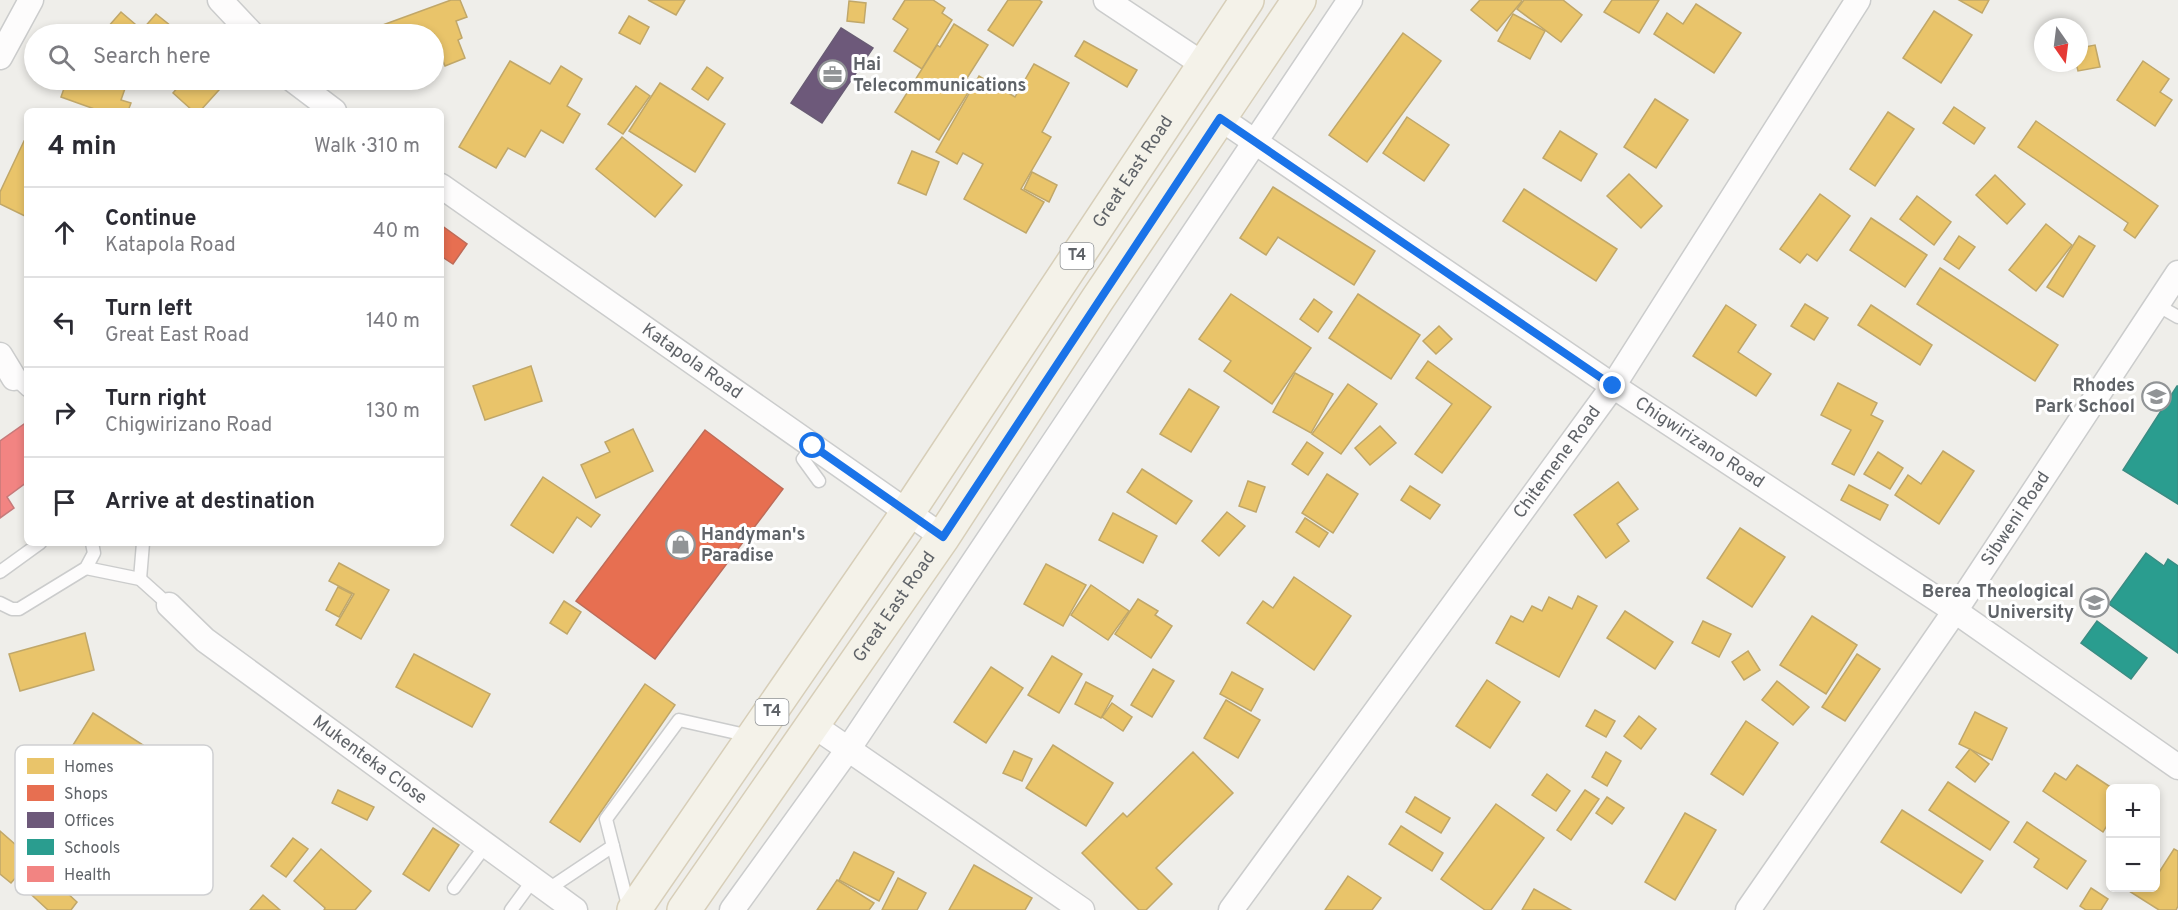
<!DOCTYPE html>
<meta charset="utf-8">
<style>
:root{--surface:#fff;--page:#f7f7f7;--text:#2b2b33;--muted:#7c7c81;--line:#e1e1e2}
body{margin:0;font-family:Overpass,sans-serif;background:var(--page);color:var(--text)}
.controls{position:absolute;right:18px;bottom:18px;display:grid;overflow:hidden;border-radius:9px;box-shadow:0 3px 9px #0003}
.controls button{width:54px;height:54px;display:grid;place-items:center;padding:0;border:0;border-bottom:2px solid var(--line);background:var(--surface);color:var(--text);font:30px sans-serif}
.compass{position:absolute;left:2034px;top:18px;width:54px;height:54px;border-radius:50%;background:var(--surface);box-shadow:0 3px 9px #0003;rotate:166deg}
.stop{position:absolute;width:18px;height:18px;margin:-14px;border:4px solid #1a73e8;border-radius:50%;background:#fff}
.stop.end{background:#1a73e8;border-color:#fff;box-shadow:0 2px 6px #0008}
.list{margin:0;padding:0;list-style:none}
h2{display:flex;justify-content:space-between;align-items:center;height:78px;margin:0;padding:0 24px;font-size:26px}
h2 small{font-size:20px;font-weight:400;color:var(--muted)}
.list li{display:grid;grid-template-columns:39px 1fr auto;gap:18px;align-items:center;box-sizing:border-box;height:90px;padding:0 24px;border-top:2px solid var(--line)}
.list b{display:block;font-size:22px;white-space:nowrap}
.list p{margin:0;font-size:20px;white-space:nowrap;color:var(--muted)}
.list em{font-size:20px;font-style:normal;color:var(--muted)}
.icon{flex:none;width:33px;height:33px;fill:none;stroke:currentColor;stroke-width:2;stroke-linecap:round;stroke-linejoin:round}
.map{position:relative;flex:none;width:2178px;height:910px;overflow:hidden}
.search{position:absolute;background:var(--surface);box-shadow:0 3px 9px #0003;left:24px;top:24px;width:420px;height:66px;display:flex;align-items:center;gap:15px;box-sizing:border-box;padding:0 21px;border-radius:33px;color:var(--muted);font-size:22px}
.panel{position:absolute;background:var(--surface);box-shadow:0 3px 9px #0003;left:24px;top:108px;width:420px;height:438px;border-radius:9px}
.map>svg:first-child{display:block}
</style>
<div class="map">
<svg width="2178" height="910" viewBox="0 0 2178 910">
<rect width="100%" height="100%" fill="#efeeea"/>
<g fill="#e9c46a" stroke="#c0a769" stroke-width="1.5">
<path d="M451,0H460L467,17L456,21L462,38L458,40L465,58L445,66L439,51L434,53V34H383L380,26Z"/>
<path d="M648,0H685L676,15Z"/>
<path d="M905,0H933L945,8L942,13L952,20L922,69L894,51L908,29L893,19Z"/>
<path d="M1008,0H1039L1042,2L1013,46L988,30Z"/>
<path d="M1480,0H1521L1522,1L1497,31L1471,10Z"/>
<path d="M1524,0H1563L1582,15L1561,42L1517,9Z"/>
<path d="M1612,0H1659L1639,33L1604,12Z"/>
<path d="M1959,0H1989L1982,13Z"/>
<path d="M849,1L866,3L864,23L847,21Z"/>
<path d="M1696,4L1741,33L1714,73L1654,34L1667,13L1683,24Z"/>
<path d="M1934,11L1972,35L1941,83L1903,58Z"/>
<path d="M121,12L142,30L156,14L181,34H116L108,27Z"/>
<path d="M1513,14L1545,31L1530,59L1498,41Z"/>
<path d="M629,16L649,27L640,44L619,33Z"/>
<path d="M954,24L988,45L967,78L974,83L939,140L895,112L937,45L940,47Z"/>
<path d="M1403,33L1441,61L1367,162L1329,135Z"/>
<path d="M1084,41L1137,70L1127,87L1075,56Z"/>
<path d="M2095,45L2100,67L2078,71L2076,63H2079V48Z"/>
<path d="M510,61L550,84L561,66L582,79L567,106L580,114L563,143L541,130L525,157L508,148L496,168L459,147Z"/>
<path d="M2143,61L2169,79L2160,92L2172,100L2155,126L2117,100Z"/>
<path d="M1034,64L1069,83L1042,132L1051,137L1021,189L1044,202L1026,233L964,199L983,164L963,153L957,164L936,152L979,76L1015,97Z"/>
<path d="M707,67L723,78L708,100L692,89Z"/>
<path d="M67,80H128L121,100L131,103L128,111H100L61,97Z"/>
<path d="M169,80H228L200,111H193L173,93L178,87Z"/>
<path d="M660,83L725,124L695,172L629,131Z"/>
<path d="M636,86L650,96L623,134L608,124Z"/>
<path d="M1655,99L1688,120L1656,168L1624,147Z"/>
<path d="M1954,107L1985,128L1974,144L1943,123Z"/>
<path d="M1888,112L1914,129L1875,186L1850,169Z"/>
<path d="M1407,117L1449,145L1424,181L1383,153Z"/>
<path d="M2036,121L2158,206L2135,238L2124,230L2128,223L2018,147Z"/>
<path d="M1560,131L1597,154L1581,181L1543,158Z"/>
<path d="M622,137L682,185L655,217L596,169Z"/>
<path d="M24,141L27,143V217L0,204V192Z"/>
<path d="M912,151L939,162L926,195L898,183Z"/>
<path d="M1032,172L1057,185L1049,202L1024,189Z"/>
<path d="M1629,174L1662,206L1641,228L1607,196Z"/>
<path d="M1995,175L2025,204L2007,224L1976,195Z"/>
<path d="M1273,187L1375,251L1354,285L1278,237L1266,255L1240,238Z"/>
<path d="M1524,189L1617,249L1596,281L1503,221Z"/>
<path d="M1820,194L1850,216L1817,261L1807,254L1800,263L1780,249Z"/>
<path d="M1917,196L1951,222L1934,245L1900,219Z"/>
<path d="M1871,218L1927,255L1905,287L1850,250Z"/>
<path d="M2046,224L2072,245L2036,291L2009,270Z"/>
<path d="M1959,236L1975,247L1959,269L1944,259Z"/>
<path d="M2079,236L2095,246L2063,297L2047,287Z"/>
<path d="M1940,268L2058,345L2035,381L1917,304Z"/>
<path d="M1231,294L1311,348L1272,404L1224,371L1231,361L1199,339Z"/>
<path d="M1358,294L1420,335L1391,379L1329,338Z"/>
<path d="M1314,299L1332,312L1318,332L1300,319Z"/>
<path d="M1805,304L1828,318L1814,340L1791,326Z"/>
<path d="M1726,305L1756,325L1738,352L1771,374L1756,396L1693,356Z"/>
<path d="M1871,305L1932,345L1920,365L1858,325Z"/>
<path d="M1439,326L1452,339L1436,354L1423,341Z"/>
<path d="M1428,361L1491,407L1442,473L1415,454L1452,404L1416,378Z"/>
<path d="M531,366L542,401L485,420L473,386Z"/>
<path d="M1295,373L1333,394L1311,433L1273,412Z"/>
<path d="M1838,383L1877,403L1871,415L1883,421L1854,475L1832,464L1851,430L1821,415Z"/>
<path d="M1348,384L1377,404L1341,454L1312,434Z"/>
<path d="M1189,389L1219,407L1191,452L1160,434Z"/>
<path d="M1380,426L1396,443L1370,465L1355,448Z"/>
<path d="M633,429L653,471L596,498L581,465L610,452L605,442Z"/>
<path d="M1307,442L1323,453L1308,475L1292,464Z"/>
<path d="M1943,451L1974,471L1939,524L1895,495L1908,475L1921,484Z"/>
<path d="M1878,452L1903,468L1890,489L1864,474Z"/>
<path d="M1142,469L1192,501L1176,524L1127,492Z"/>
<path d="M1327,474L1358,494L1333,533L1302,513Z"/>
<path d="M543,477L600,515L591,527L577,517L553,553L511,525Z"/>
<path d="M1248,481L1265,487L1256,512L1239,506Z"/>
<path d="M1618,482L1638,509L1617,524L1629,541L1606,558L1574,515Z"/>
<path d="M1849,485L1888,505L1880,520L1841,500Z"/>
<path d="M1410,486L1440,505L1430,519L1401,500Z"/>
<path d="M1227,512L1245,526L1219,556L1202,541Z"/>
<path d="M1113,513L1157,536L1143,563L1099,540Z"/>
<path d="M1305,518L1328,533L1319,547L1296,532Z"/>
<path d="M1740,528L1785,557L1752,607L1707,578Z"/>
<path d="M339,563L389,590L361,639L336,625L354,594L329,581Z"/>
<path d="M1046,564L1086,585L1063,626L1024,604Z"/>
<path d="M1294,577L1351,616L1314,670L1247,623L1263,601L1273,608Z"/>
<path d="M1091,585L1129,611L1108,640L1071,615Z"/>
<path d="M338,587L352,594L339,617L326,610Z"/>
<path d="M1578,596L1597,606L1559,677L1496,643L1511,616L1523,622L1532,606L1542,611L1549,597L1572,609Z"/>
<path d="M1138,599L1158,611L1155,615L1172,626L1151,658L1115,634Z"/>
<path d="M564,601L581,612L567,634L550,623Z"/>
<path d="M1625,611L1673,642L1655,669L1607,638Z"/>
<path d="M1812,616L1857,645L1826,694L1780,665Z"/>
<path d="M1703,621L1731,634L1719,657L1692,643Z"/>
<path d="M85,633L94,670L20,691L9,654Z"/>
<path d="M1748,651L1760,670L1744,680L1732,662Z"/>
<path d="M414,654L490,694L472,727L396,687Z"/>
<path d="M1857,654L1880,669L1845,721L1822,707Z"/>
<path d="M1052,656L1082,674L1059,713L1028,695Z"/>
<path d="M991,667L1023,688L986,743L954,722Z"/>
<path d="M1153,669L1174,681L1152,717L1131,705Z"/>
<path d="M1232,672L1263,689L1251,711L1220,694Z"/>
<path d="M1487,680L1520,702L1490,748L1456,726Z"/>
<path d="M1777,681L1809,707L1793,725L1762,700Z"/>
<path d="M1086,682L1113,696L1101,718L1075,704Z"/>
<path d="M645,684L675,705L580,842L550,822Z"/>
<path d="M1226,700L1260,720L1238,758L1204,738Z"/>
<path d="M1112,703L1132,717L1123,731L1102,717Z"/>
<path d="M1595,710L1615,721L1606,737L1586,726Z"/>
<path d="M1975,712L2007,728L1992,760L1959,744Z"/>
<path d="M93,713L143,745L122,777L73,745Z"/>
<path d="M1639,716L1656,729L1641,749L1624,736Z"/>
<path d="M1746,721L1778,743L1743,795L1711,774Z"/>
<path d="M1053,745L1113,783L1086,826L1026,788Z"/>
<path d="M1970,749L1989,764L1975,782L1956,767Z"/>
<path d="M1014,751L1032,759L1022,781L1003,773Z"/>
<path d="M1193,752L1233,793L1156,868L1172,884L1146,910H1139L1082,853L1123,813L1127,817Z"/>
<path d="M1606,752L1621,761L1607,786L1592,777Z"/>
<path d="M2077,765L2112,788L2110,821L2103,832L2043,791L2055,773L2066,780Z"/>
<path d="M1547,774L1570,791L1556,811L1532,795Z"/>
<path d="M1948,782L2009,822L1990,850L1929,810Z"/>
<path d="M338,790L374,807L367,820L332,803Z"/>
<path d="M1585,790L1599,799L1571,840L1557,830Z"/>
<path d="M1415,797L1450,818L1441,833L1406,812Z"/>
<path d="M1607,797L1624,808L1612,824L1596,813Z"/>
<path d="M1496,804L1544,838L1491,910H1485L1441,879Z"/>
<path d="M1902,810L1983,861L1961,893L1881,842Z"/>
<path d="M1685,813L1716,830L1675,900L1645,882Z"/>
<path d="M2027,822L2086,861L2067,889L2034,867L2039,859L2014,842Z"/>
<path d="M1401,826L1443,853L1432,871L1389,844Z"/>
<path d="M433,828L459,845L429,891L403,874Z"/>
<path d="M0,831L32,859L11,883L0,874Z"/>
<path d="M293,838L308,849L286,877L271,866Z"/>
<path d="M321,849L371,891L355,910H324L325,908L294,881Z"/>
<path d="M2174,849L2178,851V906L2176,910H2159L2129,891L2131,888H2156V877Z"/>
<path d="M854,852L894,872L879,901L839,880Z"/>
<path d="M974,865L1032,898L1025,910H949Z"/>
<path d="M40,868L77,902L71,910H48L23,887Z"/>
<path d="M1348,876L1381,898L1372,910H1325Z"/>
<path d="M898,878L926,893L917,910H882Z"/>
<path d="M837,880L874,903L869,910H817Z"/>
<path d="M2091,888L2108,899L2101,910H2086L2080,906Z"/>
<path d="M1534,889L1571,910H1522Z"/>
<path d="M263,895L280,910H250Z"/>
</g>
<g fill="#e76f51" stroke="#be6b58" stroke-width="1.5">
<path d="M441,225L467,244L453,264L441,256Z"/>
<path d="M705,430L783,489L655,659L576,601Z"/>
</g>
<path fill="#6d597a" stroke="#695c75" stroke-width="1.5" d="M841,28L873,48L822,123L791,103Z"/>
<g fill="#2a9d8f" stroke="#3a8c83" stroke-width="1.5">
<path d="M2177,386H2178V504L2123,470Z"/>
<path d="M2146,553L2164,566L2168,559L2178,566V653L2109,604Z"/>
<path d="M2097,621L2147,658L2131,679L2081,643Z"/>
</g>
<path fill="#f28482" stroke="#c67a7a" stroke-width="1.5" d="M27,422V482L7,497L14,508L0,518V441Z"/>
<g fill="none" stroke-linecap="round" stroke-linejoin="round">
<defs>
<g id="service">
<path d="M2157,305L2178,317"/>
<path d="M14,378L27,390"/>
<path d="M813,446L803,459L819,481"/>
<path d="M86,568L140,579L169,605"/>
<path d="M0,572L40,543"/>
<path d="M140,579L143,543"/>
<path d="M0,603L12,609H19L86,568L94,553L92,543"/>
<path d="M454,888L486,845"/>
<path d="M547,890L613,846"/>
<path d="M629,909L606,819L679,720L750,736"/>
<path d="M511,910L533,880"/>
</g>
<g id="minor">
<path d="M220,0L252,34"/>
<path d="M1106,0L1204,65"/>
<path d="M0,57L31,0"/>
<path d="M293,80L334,111"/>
<path id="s1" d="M1220,118L1613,386L1955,611L2178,767"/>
<path id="s2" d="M441,186L943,537"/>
<path d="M0,355L14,378"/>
<path id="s3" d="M169,605L205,640L575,910"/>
<path d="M813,725L1082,910"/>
<path d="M732,910L849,748L1350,0"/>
<path id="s4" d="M1231,910L1613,386L1858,0"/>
<path id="s5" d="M1748,910L1955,611L2178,273"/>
</g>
<g id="primary">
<path id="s6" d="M634,910L908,512L1247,0"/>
<path id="s7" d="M684,910L943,537L1097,300L1299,0"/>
</g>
</defs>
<use href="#service" stroke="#cbcccc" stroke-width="15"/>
<use href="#minor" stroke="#cbcccc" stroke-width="27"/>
<use href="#primary" stroke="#d7ceb8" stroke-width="36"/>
<use href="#service" stroke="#fdfcfc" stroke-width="12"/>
<use href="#minor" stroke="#fdfcfc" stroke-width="24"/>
<use href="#primary" stroke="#f4f2e9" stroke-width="33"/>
</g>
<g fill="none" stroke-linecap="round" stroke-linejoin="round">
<path stroke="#1a73e8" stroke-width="8" d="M813,446L943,537L1220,118L1613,386"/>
</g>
<defs>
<symbol id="office-ring" viewBox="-11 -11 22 22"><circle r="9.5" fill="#fff" stroke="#919496" stroke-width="1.5"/><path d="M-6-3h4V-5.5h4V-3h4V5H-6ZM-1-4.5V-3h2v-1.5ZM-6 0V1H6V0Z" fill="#919496"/></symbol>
<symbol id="school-ring" viewBox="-11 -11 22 22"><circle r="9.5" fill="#fff" stroke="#919496" stroke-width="1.5"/><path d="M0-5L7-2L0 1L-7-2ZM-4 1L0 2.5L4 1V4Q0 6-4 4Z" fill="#919496"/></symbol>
<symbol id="shop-ring" viewBox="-11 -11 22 22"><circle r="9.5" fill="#fff" stroke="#919496" stroke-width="1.5"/><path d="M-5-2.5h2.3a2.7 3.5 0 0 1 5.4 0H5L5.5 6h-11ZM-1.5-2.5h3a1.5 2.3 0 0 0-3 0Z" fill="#919496"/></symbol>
<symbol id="university-ring" viewBox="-11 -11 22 22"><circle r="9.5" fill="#fff" stroke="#919496" stroke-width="1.5"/><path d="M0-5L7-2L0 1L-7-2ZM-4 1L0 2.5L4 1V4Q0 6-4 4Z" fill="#919496"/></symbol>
</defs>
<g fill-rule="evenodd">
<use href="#office-ring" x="816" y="58" width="33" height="33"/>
<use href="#school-ring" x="2140" y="380" width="33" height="33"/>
<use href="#shop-ring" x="664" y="528" width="33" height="33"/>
<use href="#university-ring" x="2078" y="586" width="33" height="33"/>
</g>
<g text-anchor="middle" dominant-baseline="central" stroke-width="6" stroke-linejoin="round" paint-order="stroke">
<g fill="#fff" stroke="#8f9295" stroke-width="1.5">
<rect x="1060.5" y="243" width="33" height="26" rx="4.5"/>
<rect x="755.5" y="699" width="33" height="26" rx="4.5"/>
</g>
<g font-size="16" font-weight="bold" fill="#5f6368">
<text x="1077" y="256">T4</text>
<text x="772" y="712">T4</text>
</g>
<g font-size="18" font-weight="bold" fill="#5f6368" stroke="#fff" text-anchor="start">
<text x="853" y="65">Hai<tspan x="853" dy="21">Telecommunications</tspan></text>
<text x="2135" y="386" text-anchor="end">Rhodes<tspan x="2135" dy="21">Park School</tspan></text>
<text x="701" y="535">Handyman's<tspan x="701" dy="21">Paradise</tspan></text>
<text x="2074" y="592" text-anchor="end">Berea Theological<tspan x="2074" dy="21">University</tspan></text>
</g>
<g font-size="18" fill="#5f6368" stroke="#fff">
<text stroke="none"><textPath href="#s6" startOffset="891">Great East Road</textPath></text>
<text stroke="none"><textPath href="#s2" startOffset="306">Katapola Road</textPath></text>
<text stroke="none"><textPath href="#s1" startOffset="579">Chigwirizano Road</textPath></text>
<text stroke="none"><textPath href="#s4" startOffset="554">Chitemene Road</textPath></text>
<text stroke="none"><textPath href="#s5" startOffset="474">Sibweni Road</textPath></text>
<text stroke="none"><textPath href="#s7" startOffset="369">Great East Road</textPath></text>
<text stroke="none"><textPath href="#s3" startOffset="254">Mukenteka Close</textPath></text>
</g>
</g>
<rect x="15" y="745" width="198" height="150" rx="9" fill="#fff" stroke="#cfd0d2" stroke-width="1.5"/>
<rect x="27" y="758" width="27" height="16" fill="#e9c46a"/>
<rect x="27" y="785" width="27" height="16" fill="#e76f51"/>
<rect x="27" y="812" width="27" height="16" fill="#6d597a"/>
<rect x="27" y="839" width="27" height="16" fill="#2a9d8f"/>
<rect x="27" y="866" width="27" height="16" fill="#f28482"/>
<g font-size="16" fill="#5f6368">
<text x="64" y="772">Homes</text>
<text x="64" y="799">Shops</text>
<text x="64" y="826">Offices</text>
<text x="64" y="853">Schools</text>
<text x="64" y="880">Health</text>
</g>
</svg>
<div class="controls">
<button>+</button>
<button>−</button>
</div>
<svg class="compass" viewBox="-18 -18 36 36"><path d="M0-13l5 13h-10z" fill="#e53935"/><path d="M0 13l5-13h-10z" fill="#7c7c81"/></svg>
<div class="stop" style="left:813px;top:446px"></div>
<div class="stop end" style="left:1613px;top:386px"></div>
<div class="search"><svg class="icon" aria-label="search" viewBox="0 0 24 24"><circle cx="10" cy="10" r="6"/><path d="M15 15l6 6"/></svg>Search here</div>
<section class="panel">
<h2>4 min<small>Walk · 310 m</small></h2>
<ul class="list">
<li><svg class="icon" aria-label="ahead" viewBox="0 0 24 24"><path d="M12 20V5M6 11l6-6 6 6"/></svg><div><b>Continue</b><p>Katapola Road</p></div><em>40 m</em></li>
<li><svg class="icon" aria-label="left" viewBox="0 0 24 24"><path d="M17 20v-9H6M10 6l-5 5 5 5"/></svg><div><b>Turn left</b><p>Great East Road</p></div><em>140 m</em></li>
<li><svg class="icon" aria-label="right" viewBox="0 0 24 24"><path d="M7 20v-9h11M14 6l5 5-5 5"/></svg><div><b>Turn right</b><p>Chigwirizano Road</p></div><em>130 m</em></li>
<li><svg class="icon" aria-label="arrive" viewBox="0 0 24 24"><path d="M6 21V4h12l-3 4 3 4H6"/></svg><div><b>Arrive at destination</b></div></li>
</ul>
</section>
</div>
